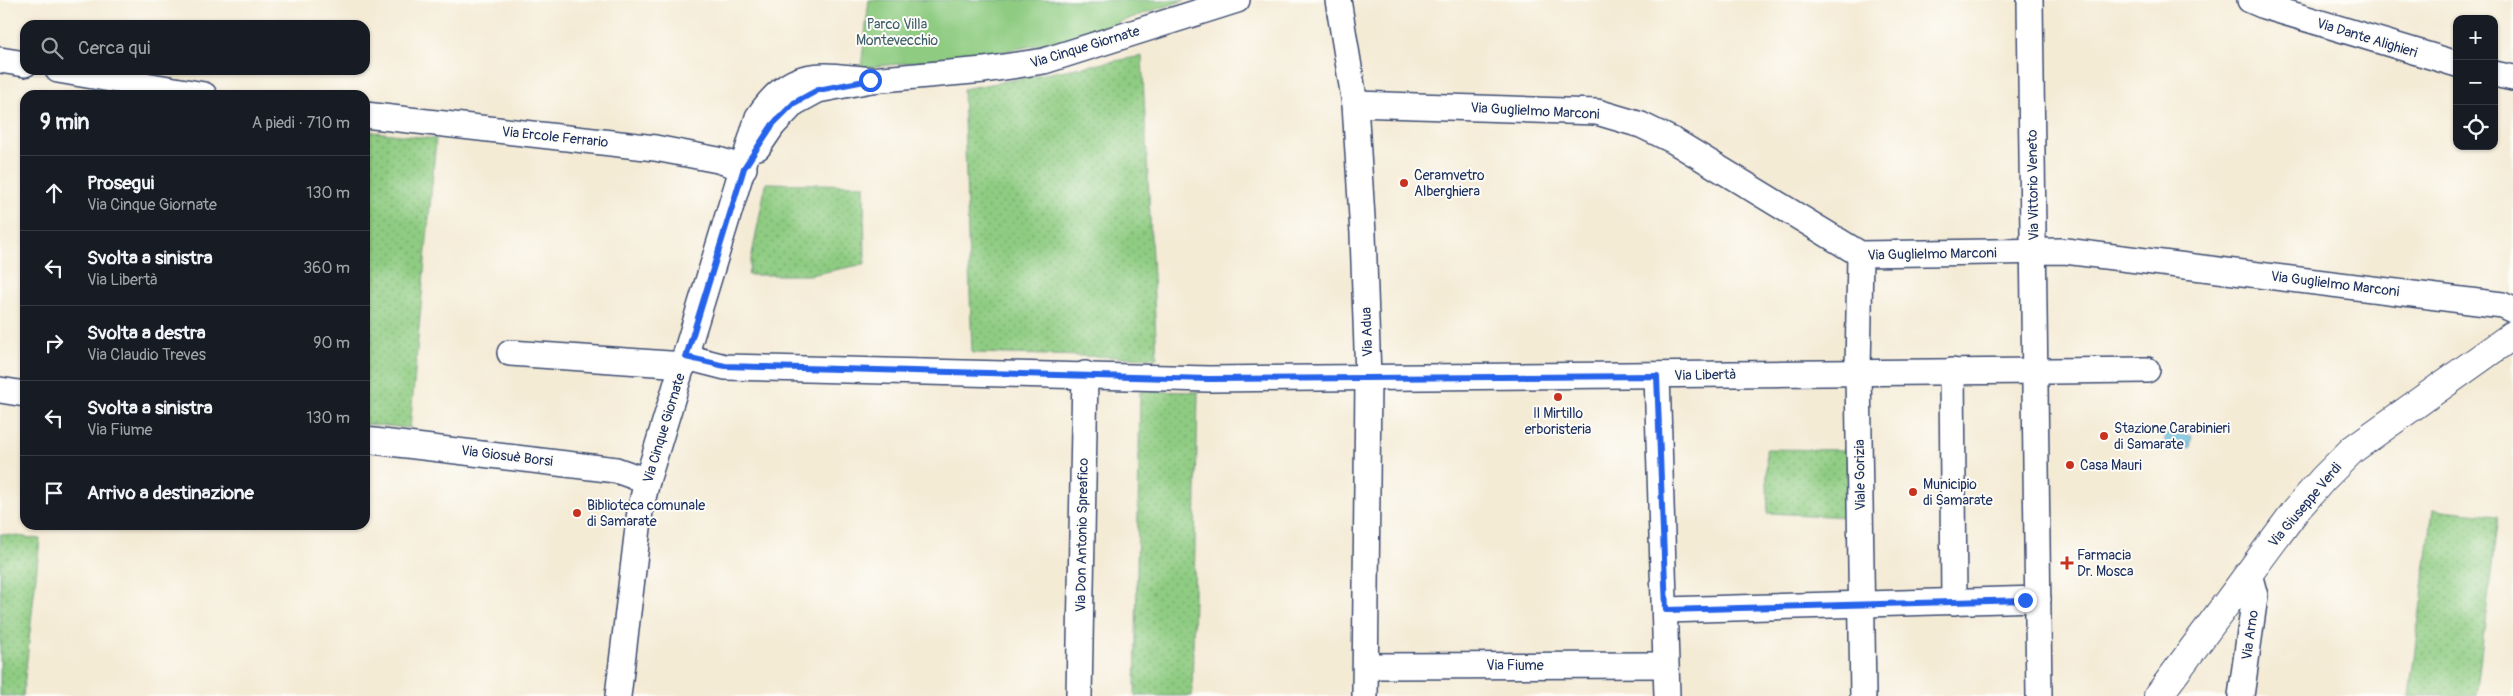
<!DOCTYPE html>
<html lang="it">
<meta charset="utf-8">
<style>
:root{--surface:#171b24;--page:#242831;--text:#f1f3f6;--muted:#9ea1a6;--line:#363941}
body{margin:0;font-family:Pangolin,sans-serif;background:var(--page);color:var(--text)}
.controls{position:absolute;right:15px;top:15px;display:grid;overflow:hidden;border-radius:10px;box-shadow:0 1px 4px #0004}
.controls button{width:45px;height:45px;display:grid;place-items:center;padding:0;border:0;border-bottom:1px solid var(--line);background:var(--surface);color:var(--text);font:25px sans-serif}
.stop{position:absolute;width:15px;height:15px;margin:-11px;border:4px solid #2563eb;border-radius:50%;background:#fff}
.stop.end{background:#2563eb;border-color:#fff;box-shadow:0 1px 5px #0008}
.list{margin:0;padding:0;list-style:none}
h2{display:flex;justify-content:space-between;align-items:center;height:65px;margin:0;padding:0 20px;font-size:21px}
h2 small{font-size:16px;font-weight:400;color:var(--muted)}
.list li{display:grid;grid-template-columns:32px 1fr auto;gap:15px;align-items:center;box-sizing:border-box;height:75px;padding:0 20px;border-top:1px solid var(--line)}
.list b{display:block;font-size:19px;white-space:nowrap}
.list p{margin:0;font-size:16px;white-space:nowrap;color:var(--muted)}
.list em{font-size:16px;font-style:normal;color:var(--muted)}
.icon{flex:none;width:28px;height:28px;fill:none;stroke:currentColor;stroke-width:2;stroke-linecap:round;stroke-linejoin:round}
.map{position:relative;flex:none;width:2513px;height:696px;overflow:hidden}
.search{position:absolute;background:var(--surface);box-shadow:0 1px 4px #0004;left:20px;top:20px;width:350px;height:55px;display:flex;align-items:center;gap:12px;box-sizing:border-box;padding:0 18px;border-radius:15px;color:var(--muted);font-size:19px}
.panel{position:absolute;background:var(--surface);box-shadow:0 1px 4px #0004;left:20px;top:90px;width:350px;height:440px;border-radius:15px}
.map>svg:first-child{display:block}
</style>
<div class="map">
<svg width="2513" height="696" viewBox="0 0 2513 696">
<defs>
<pattern id="grass-dots" width="8" height="8" patternUnits="userSpaceOnUse" patternTransform="scale(1.25)"><rect width="8" height="8" fill="#8fcc82"/><path d="M2 2h.1M6 6h.1" fill="none" stroke="#74a66e" stroke-width="1.8" stroke-linecap="round"/></pattern>
<pattern id="water-ripples" width="26" height="14" patternUnits="userSpaceOnUse" patternTransform="scale(1.25)"><rect width="26" height="14" fill="#58b7d7"/><path d="M2 4q2-2 4 0t4 0M15 11q2-2 4 0t4 0" fill="none" stroke="#4895b2"/></pattern>
</defs>
<rect width="100%" height="100%" fill="#fdfcf7"/>
<filter id="ink" filterUnits="userSpaceOnUse"><feTurbulence type="fractalNoise" baseFrequency=".02" numOctaves="2"/><feDisplacementMap in="SourceGraphic" scale="10" xChannelSelector="R" yChannelSelector="G"/><feConvolveMatrix kernelMatrix="1 2 1 2 8 2 1 2 1" color-interpolation-filters="sRGB"/></filter>
<filter id="wash" filterUnits="userSpaceOnUse"><feTurbulence type="fractalNoise" baseFrequency=".0096" numOctaves="4" result="noise"/><feDisplacementMap in="SourceGraphic" scale="20" xChannelSelector="R" yChannelSelector="G"/><feGaussianBlur stdDeviation="1.12" result="paint"/><feColorMatrix in="noise" values="0 0 0 0 0 0 0 0 0 0 0 0 0 0 0 0 0 1.4 0 .05"/><feComposite in="paint" operator="in"/></filter>
<g filter="url(#wash)">
<rect width="100%" height="100%" fill="#f4ebd5"/>
<g fill="url(#grass-dots)" stroke="#557e70">
<path d="M1142,56L1157,358L972,353L963,89Z"/>
<path d="M365,131L436,139L410,428L365,424Z"/>
<path d="M766,183L864,185L865,264L810,275H748Z"/>
<path d="M1140,391L1198,392L1192,696H1135Z"/>
<path d="M1766,449L1848,450L1849,517L1768,513Z"/>
<path d="M2433,509L2498,516L2476,696H2409Z"/>
<path d="M0,534L40,539L23,696H0Z"/>
</g>
<path fill="#8fcc82" stroke="#557e70" d="M869,0H1185L1068,39L996,53L861,68Z"/>
<path fill="url(#water-ripples)" stroke="#3a739a" d="M2166,432L2192,436L2190,448L2164,445Z"/>
</g>
<g filter="url(#ink)">
<g fill="none" stroke-linecap="round" stroke-linejoin="round">
<defs>
<g id="minor">
<path d="M1338,0L1355,104L1363,234L1368,377L1365,696"/>
<path d="M2030,0L2039,696"/>
<path d="M2250,0L2264,6L2457,64"/>
<path d="M0,60L25,64"/>
<path d="M58,70L204,95"/>
<path d="M2494,74L2513,78"/>
<path d="M1355,104L1597,112L1641,125L1674,141L1860,254L2065,251L2502,305L2513,310"/>
<path d="M365,115L655,148L718,160L744,168"/>
<path d="M758,147L773,125L794,103L818,90L871,80L984,70L1044,61L1237,0"/>
<path d="M1860,254L1858,372L1863,696"/>
<path d="M510,353L684,365"/>
<path d="M686,357L725,367L1209,379L2147,370"/>
<path d="M1952,371L1954,602"/>
<path d="M1657,375L1667,696"/>
<path d="M0,390L25,394"/>
<path d="M365,440L616,470L647,481"/>
<path d="M1666,610L2038,599"/>
<path d="M1366,666L1665,665"/>
<path d="M618,696L640,511L647,481L758,117C791,68 817,74 871,80"/>
<path d="M1079,696L1085,374"/>
<path d="M2241,696L2255,596L2249,574"/>
</g>
<path id="major" d="M2158,696L2296,510L2323,479L2353,449L2513,335"/>
</defs>
<use href="#minor" stroke="#3c4b70" stroke-width="28"/>
<use href="#major" stroke="#3c4b70" stroke-width="30"/>
<use href="#minor" stroke="#fff" stroke-width="25"/>
<use href="#major" stroke="#fff" stroke-width="28"/>
</g>
</g>
<g fill="none" stroke-linecap="round" stroke-linejoin="round" filter="url(#ink)">
<path stroke="#2563eb" stroke-width="6" d="M870,80L818,90L794,103L773,124L744,168L686,357L725,366L1209,379L1657,376L1666,610L2025,600"/>
</g>
<g fill="#c8321e" stroke="#fdfcf7" stroke-width="2">
<circle cx="1404" cy="183" r="5"/>
<circle cx="1558" cy="397" r="5"/>
<circle cx="2104" cy="436" r="5"/>
<circle cx="2070" cy="465" r="5"/>
<circle cx="1913" cy="492" r="5"/>
<circle cx="577" cy="513" r="5"/>
<path d="M2064.5 555.5h5v5h5v5h-5v5h-5v-5h-5v-5h5z"/>
</g>
<g text-anchor="middle" dominant-baseline="central" stroke-width="4" stroke-linejoin="round" paint-order="stroke">
<g font-size="14" fill="#3e5e69" stroke="#fdfcf7">
<text x="897" y="24">Parco Villa<tspan x="897" dy="16">Montevecchio</tspan></text>
</g>
<g font-size="14" fill="#1b2f5e" stroke="#fdfcf7">
<text transform="translate(2367 38) rotate(17)">Via Dante Alighieri</text>
<text transform="translate(1085 47) rotate(-17)">Via Cinque Giornate</text>
<text transform="translate(1535 111) rotate(3)">Via Guglielmo Marconi</text>
<text transform="translate(555 137) rotate(6)">Via Ercole Ferrario</text>
<text transform="translate(2033 185) rotate(-91)">Via Vittorio Veneto</text>
<text transform="translate(1932 254) rotate(-1)">Via Guglielmo Marconi</text>
<text transform="translate(2335 284) rotate(7)">Via Guglielmo Marconi</text>
<text transform="translate(1367 332) rotate(-92)">Via Adua</text>
<text transform="translate(1705 375) rotate(-1)">Via Libertà</text>
<text transform="translate(664 428) rotate(-73)">Via Cinque Giornate</text>
<text transform="translate(507 456) rotate(7)">Via Giosuè Borsi</text>
<text transform="translate(1860 475) rotate(-91)">Viale Gorizia</text>
<text transform="translate(2305 505) rotate(-50)">Via Giuseppe Verdi</text>
<text transform="translate(1082 535) rotate(-89)">Via Don Antonio Spreafico</text>
<text transform="translate(2250 635) rotate(-82)">Via Arno</text>
<text x="1515" y="665">Via Fiume</text>
</g>
<g font-size="14" fill="#1b2f5e" stroke="#fdfcf7" text-anchor="start">
<text x="1414" y="175">Ceramvetro<tspan x="1414" dy="16">Alberghiera</tspan></text>
<text x="1558" y="413" text-anchor="middle">Il Mirtillo<tspan x="1558" dy="16">erboristeria</tspan></text>
<text x="2114" y="428">Stazione Carabinieri<tspan x="2114" dy="16">di Samarate</tspan></text>
<text x="2080" y="465">Casa Mauri</text>
<text x="1923" y="484">Municipio<tspan x="1923" dy="16">di Samarate</tspan></text>
<text x="587" y="505">Biblioteca comunale<tspan x="587" dy="16">di Samarate</tspan></text>
<text x="2077" y="555">Farmacia<tspan x="2077" dy="16">Dr. Mosca</tspan></text>
</g>
</g>
</svg>
<div class="controls">
<button>+</button>
<button>−</button>
<button><svg class="icon" aria-label="locate" viewBox="0 0 24 24"><circle cx="12" cy="12" r="6"/><path d="M12 2v4M12 18v4M2 12h4M18 12h4"/></svg></button>
</div>
<div class="stop" style="left:870px;top:80px"></div>
<div class="stop end" style="left:2025px;top:600px"></div>
<div class="search"><svg class="icon" aria-label="search" viewBox="0 0 24 24"><circle cx="10" cy="10" r="6"/><path d="M15 15l6 6"/></svg>Cerca qui</div>
<section class="panel">
<h2>9 min<small>A piedi · 710 m</small></h2>
<ul class="list">
<li><svg class="icon" aria-label="ahead" viewBox="0 0 24 24"><path d="M12 20V5M6 11l6-6 6 6"/></svg><div><b>Prosegui</b><p>Via Cinque Giornate</p></div><em>130 m</em></li>
<li><svg class="icon" aria-label="left" viewBox="0 0 24 24"><path d="M17 20v-9H6M10 6l-5 5 5 5"/></svg><div><b>Svolta a sinistra</b><p>Via Libertà</p></div><em>360 m</em></li>
<li><svg class="icon" aria-label="right" viewBox="0 0 24 24"><path d="M7 20v-9h11M14 6l5 5-5 5"/></svg><div><b>Svolta a destra</b><p>Via Claudio Treves</p></div><em>90 m</em></li>
<li><svg class="icon" aria-label="left" viewBox="0 0 24 24"><path d="M17 20v-9H6M10 6l-5 5 5 5"/></svg><div><b>Svolta a sinistra</b><p>Via Fiume</p></div><em>130 m</em></li>
<li><svg class="icon" aria-label="arrive" viewBox="0 0 24 24"><path d="M6 21V4h12l-3 4 3 4H6"/></svg><div><b>Arrivo a destinazione</b></div></li>
</ul>
</section>
</div>
